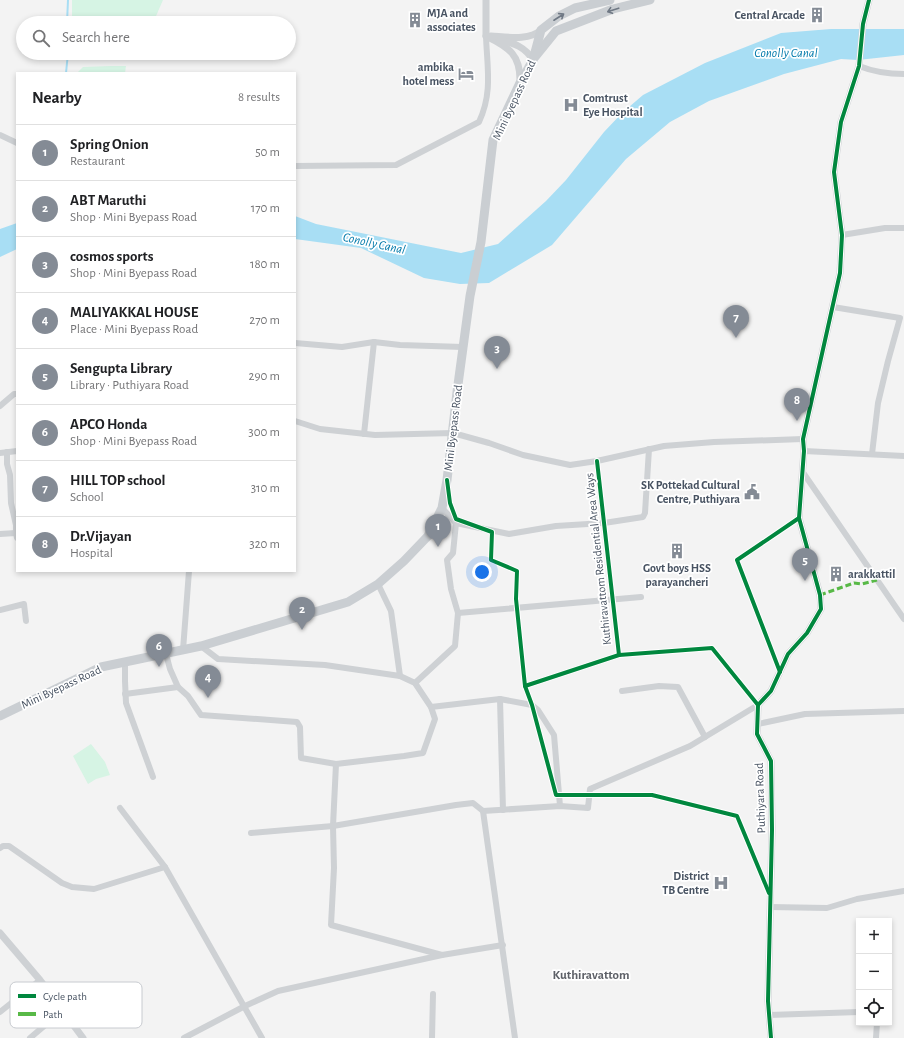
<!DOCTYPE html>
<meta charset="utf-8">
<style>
:root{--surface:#fff;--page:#f2f2f2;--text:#202124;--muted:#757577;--line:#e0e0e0;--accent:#848b95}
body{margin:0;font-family:"Alegreya Sans",sans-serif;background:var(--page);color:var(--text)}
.controls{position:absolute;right:12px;bottom:12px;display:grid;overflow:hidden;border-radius:0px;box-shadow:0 2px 6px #0003}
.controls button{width:36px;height:36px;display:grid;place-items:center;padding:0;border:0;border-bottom:1px solid var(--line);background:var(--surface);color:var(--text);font:20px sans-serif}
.you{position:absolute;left:482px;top:572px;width:14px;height:14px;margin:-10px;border:3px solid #fff;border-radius:50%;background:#1a73e8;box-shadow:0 0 0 6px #1a73e833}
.badge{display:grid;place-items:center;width:26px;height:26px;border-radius:50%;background:var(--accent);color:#fff;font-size:13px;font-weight:700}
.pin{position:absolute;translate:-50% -33px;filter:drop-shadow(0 1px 2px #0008)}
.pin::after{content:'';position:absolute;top:21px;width:14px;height:12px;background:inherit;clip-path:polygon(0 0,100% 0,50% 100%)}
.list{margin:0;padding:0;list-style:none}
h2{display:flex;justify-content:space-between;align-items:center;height:52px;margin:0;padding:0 16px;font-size:17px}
h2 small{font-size:13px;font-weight:400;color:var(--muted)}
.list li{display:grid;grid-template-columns:26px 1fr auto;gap:12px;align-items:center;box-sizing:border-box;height:56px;padding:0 16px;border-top:1px solid var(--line)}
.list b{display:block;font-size:15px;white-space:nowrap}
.list p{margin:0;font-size:13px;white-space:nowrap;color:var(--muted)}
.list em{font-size:13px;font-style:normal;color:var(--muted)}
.icon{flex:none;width:22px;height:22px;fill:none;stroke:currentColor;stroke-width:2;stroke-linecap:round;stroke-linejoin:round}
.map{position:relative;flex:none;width:904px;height:1038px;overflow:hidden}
.search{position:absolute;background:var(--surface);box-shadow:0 2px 6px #0003;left:16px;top:16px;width:280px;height:44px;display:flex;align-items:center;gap:10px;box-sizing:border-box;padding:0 14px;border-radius:22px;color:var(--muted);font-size:15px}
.panel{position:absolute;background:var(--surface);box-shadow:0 2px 6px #0003;left:16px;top:72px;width:280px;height:500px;border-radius:0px}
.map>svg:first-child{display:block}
</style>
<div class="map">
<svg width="904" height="1038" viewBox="0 0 904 1038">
<rect width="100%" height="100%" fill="#f3f3f3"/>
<g fill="#d6f4e4">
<path d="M72,0H163L153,23H72Z"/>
<path d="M90,53H131L98,59Z"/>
<path d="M111,66H126L125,73H77L83,67Z"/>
<path d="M91,744L105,762L110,775L96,779L88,784L73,756Z"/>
</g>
<g fill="#a8def4">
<path d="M831,29H904V55L858,60L841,59L784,74L709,101L670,122L626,159L552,245L489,283L460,284L424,278L361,248L295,239V216L316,224L461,253L498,244L546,201L566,180L604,132L622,113L643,95L705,63L781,33Z"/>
<path d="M17,223V249L0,257V229Z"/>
</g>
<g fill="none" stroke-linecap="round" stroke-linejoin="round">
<g stroke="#a8def4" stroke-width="2">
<path d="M67,23L68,0"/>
<path d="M66,73L68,53"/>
</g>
<g stroke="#ced1d4" stroke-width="6">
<path d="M859,66C874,72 888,74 904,74"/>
<path d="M0,135L17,143"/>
<path d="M295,166L396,165L479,122C493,92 487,67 486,36"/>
<path d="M842,235L885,228H904"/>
<path d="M833,307L900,318L888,361L878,403L872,454"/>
<path d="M295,343L342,347L374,342L400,345L463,347"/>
<path d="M0,406L14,394H17"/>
<path d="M295,421L320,429L375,435L453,433L489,443L523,455L570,465L597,461L664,446L714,442L803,439"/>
<path d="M364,434L374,342"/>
<path d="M804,451L904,456"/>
<path d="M7,452V464L10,475L11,503L16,525V533"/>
<path d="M0,453L17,451"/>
<path d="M802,471L904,619"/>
<path d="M442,508L456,523L509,534L556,526L604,523L643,517L645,513L649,449"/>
<path d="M0,534L16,533L17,538"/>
<path d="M0,610L24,604L26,621"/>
<path d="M458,613L641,597"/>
<path d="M201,646L218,659L325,665L400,676L391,611L378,584"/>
<path d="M183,650L189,571"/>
<path d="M166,654L170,669L178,687L188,696L201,715L297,722L300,727L301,758L336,764"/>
<path d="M125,663V681L126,703L153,777"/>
<path d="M400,676L415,683L431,707L435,719L423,753L404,756L336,764L333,826L334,868L331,925L442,955"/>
<path d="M415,683L455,646L458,613L451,589L447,560L453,553L456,523"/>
<path d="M622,691L659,686L678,687L705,737"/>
<path d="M125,694L178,687"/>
<path d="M500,699L503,810"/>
<path d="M431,707L500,699L532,705L538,710L554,735L560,806"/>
<path d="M758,724L805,714L904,711"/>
<path d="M120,808L165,867"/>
<path d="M483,811L515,1038"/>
<path d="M251,833L333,826L456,805L473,803L483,811L560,806L588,808L590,789L690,746L758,705"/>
<path d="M0,848L3,846H9L62,883L72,887L94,889L165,867L262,1038"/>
<path d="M770,907L827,908L857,899L904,891"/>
<path d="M0,1012L40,980"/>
<path d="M769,1015L859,1012"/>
<path d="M30,1038L63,1010"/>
<path d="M184,1038L245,1006L278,991L442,955L503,945"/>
<path d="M432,1038L433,994"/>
<path d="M876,1038L877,1023"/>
</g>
<g stroke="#ced1d4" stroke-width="7">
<path d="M486,0V36"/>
<path d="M486,36C509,47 521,55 520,83"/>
<path d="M491,36C507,37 529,41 541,30"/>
<path d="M500,40C514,43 525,47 533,60"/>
<path d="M0,933L40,980L83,1038"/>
<path d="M771,1038L768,1001L772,830L771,761L757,734L758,705L771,691L788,654L807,633L821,609L820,595L799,518L804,451L803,439L840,273L842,235L834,172L841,122L859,66L863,24L869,0"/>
</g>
<g stroke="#caced2" stroke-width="9">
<path d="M535,57L556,31L613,9L650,0"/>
<path d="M0,716L101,667L201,646L348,602L378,584L404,561L428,536L442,508L447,480L457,392L470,296L481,242L493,140L520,83L533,60L541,30L559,16L575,8L610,0"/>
</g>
<path stroke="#58b947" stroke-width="3" stroke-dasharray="6 3" stroke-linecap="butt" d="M820,595L854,583L862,584L877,580"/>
<defs>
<g id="cycleway">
<path d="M597,461L619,655"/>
<path d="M447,480L450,503L456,519L492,532L491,560L517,571L516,599L525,686L532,705L556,795H652L737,816L769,893"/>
<path d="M780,672L737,560L799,518"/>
<path d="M525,686L619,655L712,648L758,705"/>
<path d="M771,1038L768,1001L772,830L771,761L757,734L758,705L771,691L788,654L807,633L821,609L820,595L799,518L804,451L803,439L840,273L842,235L834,172L841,122L859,66L863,24L869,0"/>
</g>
</defs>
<use href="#cycleway" stroke="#fff" stroke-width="6"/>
<use href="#cycleway" stroke="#00873e" stroke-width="4"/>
</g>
<defs><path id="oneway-shaft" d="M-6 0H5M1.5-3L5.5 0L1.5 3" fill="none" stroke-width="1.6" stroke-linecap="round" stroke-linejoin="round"/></defs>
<g stroke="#6f7884">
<use href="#oneway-shaft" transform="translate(613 10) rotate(162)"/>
<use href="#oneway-shaft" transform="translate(559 17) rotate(-33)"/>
</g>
<defs>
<symbol id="building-bare" viewBox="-9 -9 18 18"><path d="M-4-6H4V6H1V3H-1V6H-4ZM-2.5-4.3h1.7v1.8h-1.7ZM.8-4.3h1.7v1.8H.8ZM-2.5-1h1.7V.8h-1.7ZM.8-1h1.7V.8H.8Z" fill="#848b95" stroke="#fff" stroke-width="2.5" paint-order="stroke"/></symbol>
<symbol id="hotel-bare" viewBox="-9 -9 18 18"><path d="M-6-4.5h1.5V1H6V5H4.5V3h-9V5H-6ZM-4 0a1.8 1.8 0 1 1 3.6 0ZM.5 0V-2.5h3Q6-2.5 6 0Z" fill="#848b95" stroke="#fff" stroke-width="2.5" paint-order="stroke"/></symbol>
<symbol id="hospital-bare" viewBox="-9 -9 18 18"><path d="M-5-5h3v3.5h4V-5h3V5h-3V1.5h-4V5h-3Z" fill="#848b95" stroke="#fff" stroke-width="2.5" paint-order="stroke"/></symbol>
<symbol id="civic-bare" viewBox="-9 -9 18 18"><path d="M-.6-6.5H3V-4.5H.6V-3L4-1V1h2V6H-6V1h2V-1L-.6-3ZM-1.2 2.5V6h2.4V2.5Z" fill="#848b95" stroke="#fff" stroke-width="2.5" paint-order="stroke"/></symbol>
</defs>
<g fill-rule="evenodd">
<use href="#building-bare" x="806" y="4" width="22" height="22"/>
<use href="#building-bare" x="404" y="9" width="22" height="22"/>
<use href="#hotel-bare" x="455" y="63" width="22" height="22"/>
<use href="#hospital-bare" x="560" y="94" width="22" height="22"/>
<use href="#civic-bare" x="741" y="481" width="22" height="22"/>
<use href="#building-bare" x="666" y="540" width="22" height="22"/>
<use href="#building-bare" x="825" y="563" width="22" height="22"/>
<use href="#hospital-bare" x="710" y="872" width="22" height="22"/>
</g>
<g text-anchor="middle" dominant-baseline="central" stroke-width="3.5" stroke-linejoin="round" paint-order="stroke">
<g font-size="12" font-weight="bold" fill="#485362" stroke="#fff" text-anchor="end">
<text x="427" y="13" text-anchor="start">MJA and<tspan x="427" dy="14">associates</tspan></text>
<text x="805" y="15">Central Arcade</text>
<text x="454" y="67">ambika<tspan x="454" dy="14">hotel mess</tspan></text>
<text x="583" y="98" text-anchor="start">Comtrust<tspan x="583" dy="14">Eye Hospital</tspan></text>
<text x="740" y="485">SK Pottekad Cultural<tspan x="740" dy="14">Centre, Puthiyara</tspan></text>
<text x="677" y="568" text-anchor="middle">Govt boys HSS<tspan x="677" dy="14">parayancheri</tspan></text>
<text x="848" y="574" text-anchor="start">arakkattil</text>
<text x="709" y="876">District<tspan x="709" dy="14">TB Centre</tspan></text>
</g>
<g font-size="12" fill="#485362" stroke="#fff">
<text transform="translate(514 100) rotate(-65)">Mini Byepass Road</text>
<text transform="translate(453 428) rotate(-83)">Mini Byepass Road</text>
<text transform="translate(598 559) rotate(-96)">Kuthiravattom Residential Area Ways</text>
<text transform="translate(61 687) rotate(-25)">Mini Byepass Road</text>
<text transform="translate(760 798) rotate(-92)">Puthiyara Road</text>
</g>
<g font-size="13" font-style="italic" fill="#027aab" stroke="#fff">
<text x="786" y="53">Conolly Canal</text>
<text transform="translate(374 244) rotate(12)">Conolly Canal</text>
</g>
<g font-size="13" font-weight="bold" fill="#5e6168" stroke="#fff">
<text x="591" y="975">Kuthiravattom</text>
</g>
</g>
<rect x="10" y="982" width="132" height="46" rx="6" fill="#fff" stroke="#c8cbd0" stroke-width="1"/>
<rect x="18" y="994" width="18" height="4" fill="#00873e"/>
<rect x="18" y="1012" width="18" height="4" fill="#58b947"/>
<g font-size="11" fill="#485362">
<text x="43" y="1000">Cycle path</text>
<text x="43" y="1018">Path</text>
</g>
</svg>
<div class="controls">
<button>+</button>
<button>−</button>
<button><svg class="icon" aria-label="locate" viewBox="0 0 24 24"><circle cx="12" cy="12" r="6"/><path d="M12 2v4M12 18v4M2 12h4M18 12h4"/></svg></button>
</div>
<div class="you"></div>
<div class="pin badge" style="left:438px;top:547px">1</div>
<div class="pin badge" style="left:302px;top:630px">2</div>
<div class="pin badge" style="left:497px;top:369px">3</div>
<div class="pin badge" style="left:208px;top:698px">4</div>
<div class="pin badge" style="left:805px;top:581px">5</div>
<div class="pin badge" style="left:159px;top:667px">6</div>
<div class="pin badge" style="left:736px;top:338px">7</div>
<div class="pin badge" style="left:797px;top:421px">8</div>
<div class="search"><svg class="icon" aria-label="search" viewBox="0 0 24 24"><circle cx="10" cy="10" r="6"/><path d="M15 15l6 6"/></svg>Search here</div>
<section class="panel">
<h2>Nearby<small>8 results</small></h2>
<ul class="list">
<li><span class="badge">1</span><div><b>Spring Onion</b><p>Restaurant</p></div><em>50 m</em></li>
<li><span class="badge">2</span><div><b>ABT Maruthi</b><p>Shop · Mini Byepass Road</p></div><em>170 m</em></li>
<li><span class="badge">3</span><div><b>cosmos sports</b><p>Shop · Mini Byepass Road</p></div><em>180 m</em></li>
<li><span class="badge">4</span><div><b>MALIYAKKAL HOUSE</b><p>Place · Mini Byepass Road</p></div><em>270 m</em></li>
<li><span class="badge">5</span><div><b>Sengupta Library</b><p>Library · Puthiyara Road</p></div><em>290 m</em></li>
<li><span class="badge">6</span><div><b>APCO Honda</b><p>Shop · Mini Byepass Road</p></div><em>300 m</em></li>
<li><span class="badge">7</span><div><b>HILL TOP school</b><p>School</p></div><em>310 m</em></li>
<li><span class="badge">8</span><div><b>Dr.Vijayan</b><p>Hospital</p></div><em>320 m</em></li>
</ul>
</section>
</div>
